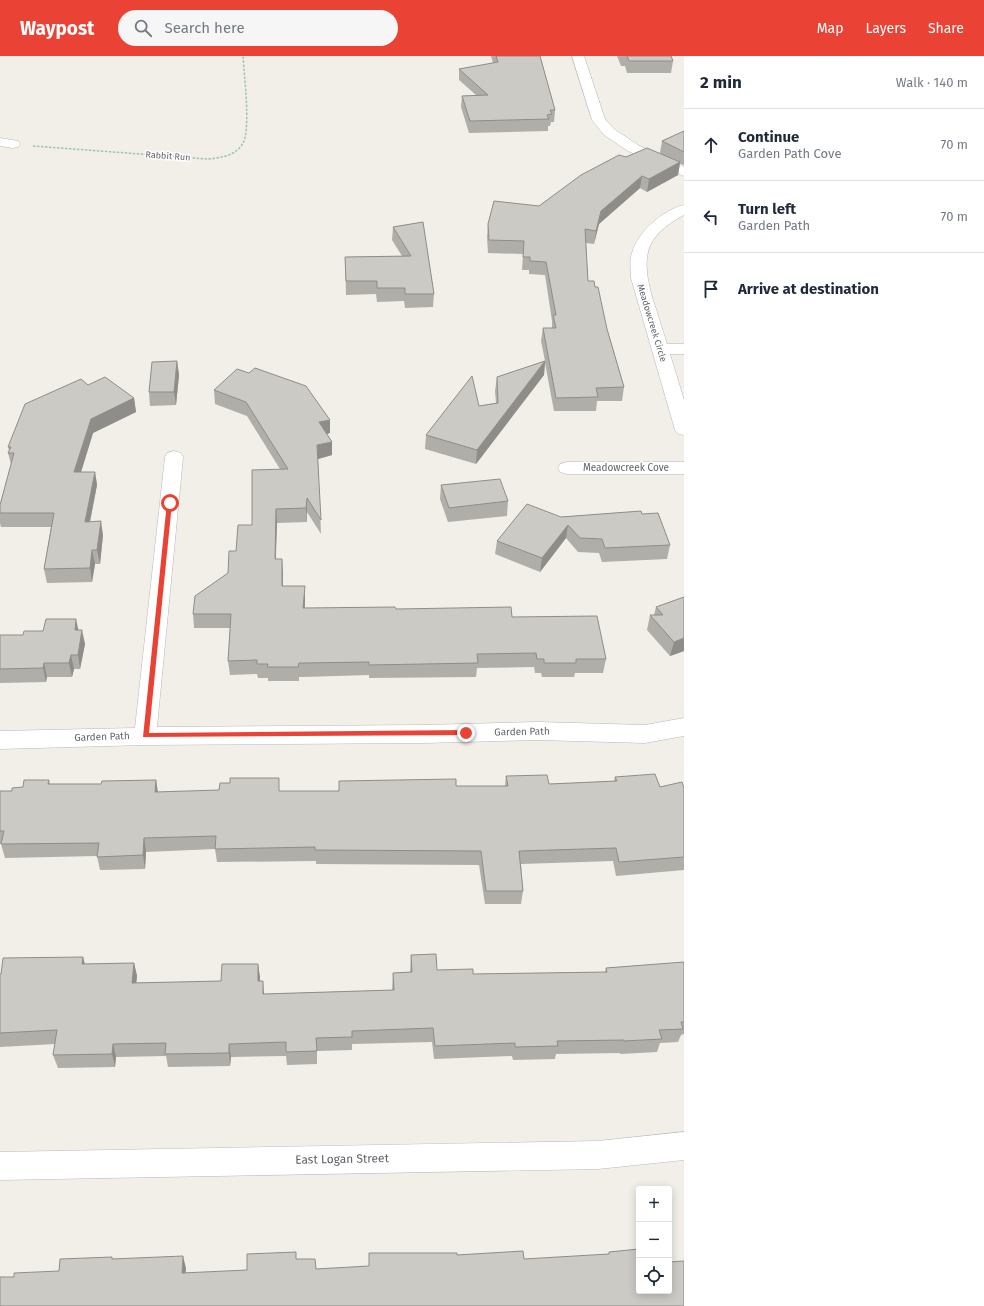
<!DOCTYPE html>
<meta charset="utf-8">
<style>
:root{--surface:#fff;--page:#f6f6f7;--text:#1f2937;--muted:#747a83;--line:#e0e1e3;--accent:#ea4335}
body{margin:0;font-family:"Fira Sans",sans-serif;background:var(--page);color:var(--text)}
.controls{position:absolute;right:12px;bottom:12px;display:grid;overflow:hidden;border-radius:4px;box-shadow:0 2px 10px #0003}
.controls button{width:36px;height:36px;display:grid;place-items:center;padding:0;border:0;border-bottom:1px solid var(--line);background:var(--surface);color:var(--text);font:20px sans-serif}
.stop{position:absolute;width:12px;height:12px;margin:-9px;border:3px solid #ea4335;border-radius:50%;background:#fff}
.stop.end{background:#ea4335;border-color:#fff;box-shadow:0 1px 4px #0008}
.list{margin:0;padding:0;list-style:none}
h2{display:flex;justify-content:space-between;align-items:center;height:52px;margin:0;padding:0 16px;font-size:17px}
h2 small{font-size:13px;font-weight:400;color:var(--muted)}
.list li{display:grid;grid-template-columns:26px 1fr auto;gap:12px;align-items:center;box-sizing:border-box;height:72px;padding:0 16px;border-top:1px solid var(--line)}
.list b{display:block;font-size:15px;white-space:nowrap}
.list p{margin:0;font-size:13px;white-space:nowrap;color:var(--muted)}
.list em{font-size:13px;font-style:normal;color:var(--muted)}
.icon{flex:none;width:22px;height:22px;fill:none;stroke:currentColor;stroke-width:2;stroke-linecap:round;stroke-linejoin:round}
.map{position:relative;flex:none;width:684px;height:1250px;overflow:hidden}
header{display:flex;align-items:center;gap:24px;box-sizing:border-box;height:56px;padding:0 20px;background:var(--accent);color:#fff}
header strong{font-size:19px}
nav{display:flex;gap:22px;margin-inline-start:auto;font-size:14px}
.search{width:280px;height:36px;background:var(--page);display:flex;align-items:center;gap:10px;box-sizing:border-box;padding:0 14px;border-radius:22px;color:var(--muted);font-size:15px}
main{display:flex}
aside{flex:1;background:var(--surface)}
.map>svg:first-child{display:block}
</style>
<header>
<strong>Waypost</strong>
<div class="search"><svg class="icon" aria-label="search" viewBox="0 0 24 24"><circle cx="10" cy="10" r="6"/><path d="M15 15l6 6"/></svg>Search here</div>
<nav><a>Map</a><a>Layers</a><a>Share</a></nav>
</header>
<main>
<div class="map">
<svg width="684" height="1250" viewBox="0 0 684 1250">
<rect width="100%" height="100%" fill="#f1efe8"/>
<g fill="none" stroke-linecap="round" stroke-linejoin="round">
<defs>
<g id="street">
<path d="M572,0H584L605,63L614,73L638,89L684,111V120L628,95L604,79L592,64Z"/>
<path d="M0,82L18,85L20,88L18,91L13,92L0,90Z"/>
<path d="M684,149V159C643,181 641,202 653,244C658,258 662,273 667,288H684V298H670L684,344V379L678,378L675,374L631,222C631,213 629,205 632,197C638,175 663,154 684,149Z"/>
<path d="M174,395L181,397L183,401L157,671L423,669L538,666L645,669L684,662V680L645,687L538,684L423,687L145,689L0,693V675L135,672L165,401L167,397Z"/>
<path d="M567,406H684V418H567L560,416L558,412L560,408Z"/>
</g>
<path id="secondary" d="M684,1076V1104L598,1113L0,1124V1096L598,1085Z"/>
</defs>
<use href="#street" stroke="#b5b8bc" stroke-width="1"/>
<use href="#secondary" stroke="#b6babf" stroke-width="1"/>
<path stroke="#9cc7a9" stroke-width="1.5" stroke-dasharray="2.5 1.5" stroke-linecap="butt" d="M33,90L207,103C220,102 236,100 243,87C251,72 244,19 243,0"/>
<use href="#street" fill="#fff" fill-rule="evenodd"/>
<use href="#secondary" fill="#fff" fill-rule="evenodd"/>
</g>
<g fill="#afaea9">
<path d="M491,0H540L555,54L554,66H551L550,70H548V75L469,77L461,51L462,40L476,39L459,24V13L493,7Z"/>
<path d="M617,0H671L673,5L671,17H627L625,10H621Z"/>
<path d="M684,75V109L680,108L678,119L647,136L640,132L599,168L594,188L586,187L588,225L607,273L624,331L622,345H597L596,355H554L545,307L544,319L476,408L425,393L426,379L479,350L496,347L495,335L497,321L545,305L541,285L543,272H552V265L545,219L529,218V214H522L523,198L488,197L487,181L488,168L539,150L626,101L660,97L662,85Z"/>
<path d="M423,166L434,238L433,251L405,252L404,245L377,246L376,238L346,239L345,201L402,200L392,184L393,171Z"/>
<path d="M177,305L179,319L176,349L150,350L149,336Z"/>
<path d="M88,329L134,342L136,356L93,377L81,416H95L97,429L90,466L103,479L100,508H95L92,526L47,527L44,513L51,471H1L0,467V449L11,408L8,397L9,395L8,391Z"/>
<path d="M214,334L330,377L327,378L332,386V399L318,403L321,478L307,456V466L277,467L276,503H282L283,530L305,544V552L396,553L512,561L606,603L603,617H575L574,621H542L541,617H535L534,611L477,612L476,621L369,622V619L303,621H299V625H268V622H258L257,618L230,619L228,605L230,572H194L193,558L228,517L236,495L252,469L280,413L247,360L215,348Z"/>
<path d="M441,429L508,445L507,460L448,466L440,443Z"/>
<path d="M642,458L670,489L667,503L602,506L599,497L578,496L566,482L540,516L495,498L497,485L561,461Z"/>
<path d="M684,541V595L670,600L647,574L650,559H654L656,551Z"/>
<path d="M79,574L85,588L80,613H74L72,621H47L46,626L0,627V579H23Z"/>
<path d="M506,720L549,728L614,725L615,721L660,731L684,732V814L616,820L613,805L521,808L523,835L521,848H485L479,809L316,808V805L217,806L215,793L146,796L145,813L100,814L97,800L5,802L1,788H0V735H12L49,724L50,728H101L156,724L158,736L339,735L456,730H505Z"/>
<path d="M411,899L437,914L473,918L605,916L606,912L684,906V978L681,979L678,986L660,987L657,996L620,998V997L556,998L555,1003L513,1004L512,1000L434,1003L432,986L352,988V994L317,995V1008L287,1009L286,1000L231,1001L230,1010L168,1011L166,1000L116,1001L115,1011L58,1012L53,999L55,988L0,991V918L83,901L85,908L134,907L137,920L136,927L221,925L258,908L260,925L264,938L392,934L393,917L410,916Z"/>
</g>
<g fill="#8f8d8a">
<path d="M680,106L678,119L647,136L649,123Z"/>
<path d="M642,120L640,132L599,168L594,188L596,175L601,155Z"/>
<path d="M177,305L179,319L176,349L174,336Z"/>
<path d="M545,305L544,319L476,408L477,394Z"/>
<path d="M134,342L136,356L93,377L77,429L74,416L91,363Z"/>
<path d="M330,364V377L319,380V366Z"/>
<path d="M332,386V399L318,403L317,389Z"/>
<path d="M95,416L97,429L87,480L85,466Z"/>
<path d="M307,442V466L306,452Z"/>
<path d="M276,453L277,467L275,517V503Z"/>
<path d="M101,465L103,479L100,508L97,494Z"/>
<path d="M568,469L566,482L540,516L542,502Z"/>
<path d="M92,494L95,508L92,526L90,512Z"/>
<path d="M282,503L283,517L282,544Z"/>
<path d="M305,530V544L304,566L303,552Z"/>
<path d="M76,563L79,577L75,574Z"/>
<path d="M82,574L85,588L80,613L78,599Z"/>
<path d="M684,582V595L670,600L674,586Z"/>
<path d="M71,599L74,613L72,621L69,607Z"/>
<path d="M44,607L47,621L46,626L43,612Z"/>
<path d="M156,724L158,738L155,736Z"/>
<path d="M144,782L146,796L145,813L143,799Z"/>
<path d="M83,901L86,914L82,908Z"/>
<path d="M134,907L137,920L135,940L132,927Z"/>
<path d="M258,908L260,921L259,938L258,925Z"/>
<path d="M263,925L264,938H263Z"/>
<path d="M113,988L116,1001L115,1011L112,998Z"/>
<path d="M229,988L231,1001L230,1010L229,997Z"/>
<path d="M183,1200L186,1212L185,1229L182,1217Z"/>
</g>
<g fill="#cccac5" stroke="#8f8d8a">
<path d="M496,0H540L555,54H550L552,58L547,59L549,63L470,65L462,40L488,39L459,13L498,6Z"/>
<path d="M627,0H671L673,5H629Z"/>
<path d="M684,75V96L662,85Z"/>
<path d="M647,92L680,106L649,123L642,120L601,155L596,175L585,173L588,225H594L595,231H598L607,273L624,331L596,332L598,341L556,342L543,272H556L553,259H556L546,206L530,205V201H523L524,185L489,184L488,168L494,145L539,150L581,119L619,99L626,101Z"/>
<path d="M423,166L434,238H405V232H377V225H346L345,201L411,200L393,171Z"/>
<path d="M177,305L174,336H149L152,306Z"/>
<path d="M545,305L477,394L426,379L472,320L479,350L498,347L497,321Z"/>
<path d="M255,312L306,330L330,364L319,366L332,386L317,389L321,464L307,442L306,452L276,453L275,503H282V530H305L303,552L395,551L396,553L511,551L512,561L597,560L606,603H576V607H544V603H537L536,597L477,598L478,607L369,609V606L303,607H299L298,611H267L268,608H257V604L228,605L231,558H193L195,540L228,517L229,495H236L238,469H252V414L288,413L246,346L214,334L237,313L249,317Z"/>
<path d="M105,321L134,342L91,363L74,416H95L85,466L101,465L97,494H92L90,512L44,513L54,457H0V449L14,397H8L11,391H8L25,348L81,323L88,329Z"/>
<path d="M500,423L508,445L449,452L441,429Z"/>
<path d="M527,448L561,461L641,455L642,458L658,457L670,489L605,492L602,483L580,482L568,469L542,502L497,485Z"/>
<path d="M684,541V582L674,586L650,559H663L656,551Z"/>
<path d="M46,563H76L75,574H82L78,599H71L69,607H44L43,612L0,613V579H23L24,575H43Z"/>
<path d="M655,718L660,731L682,726L684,732V801L619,806L616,792L519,795L523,835H486L481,795L315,794V791L215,793L216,780L144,782L143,799L97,801L99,787L1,788L4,775H0V735H12V732L23,731L24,724H49L48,728H101L102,725L156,724L155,736L219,734L220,727H230V722H279V735H339V725L456,723V730H508L506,720L547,719L549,728L617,725L615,721Z"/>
<path d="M436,898L437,914L473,913V918L607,916L606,912L684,906V966H681L683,973L659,974L662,983L624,985V984L557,985L558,990L515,991V987L435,990L433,972L352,975V981L316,982L317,995L286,996V986L229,988V997L165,998L166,987L113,988L112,998L53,999L57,974L0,977V918H1L3,902L83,901L82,908L134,907L132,927L221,925L222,908H258V925H263V938L394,934L393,917L412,916L411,899Z"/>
<path d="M639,1193V1235H669V1206L684,1205V1250H0V1221H14V1217L59,1215L60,1203L112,1201V1203L183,1200L182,1217L247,1214V1198L296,1196V1203H315L316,1213L369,1210V1197H457V1199L523,1195L524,1203L609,1198V1196Z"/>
</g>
<path fill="#ea4335" d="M167,446L172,447L149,677L466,674L468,675V679L143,681Z"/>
<g text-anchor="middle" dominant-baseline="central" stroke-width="3" stroke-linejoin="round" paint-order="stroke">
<g font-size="9" fill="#5f6368" stroke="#fff">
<text transform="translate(168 100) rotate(4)">Rabbit Run</text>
<text transform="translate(652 267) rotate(73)">Meadowcreek Circle</text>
</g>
<g font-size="10" fill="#5f6368" stroke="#fff">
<text x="626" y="412">Meadowcreek Cove</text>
<text transform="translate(522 676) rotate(-1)">Garden Path</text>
<text transform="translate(102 681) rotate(-2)">Garden Path</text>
</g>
<g font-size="12" fill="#5f6368" stroke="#fff">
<text transform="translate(342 1103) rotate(-1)">East Logan Street</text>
</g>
</g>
</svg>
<div class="controls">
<button>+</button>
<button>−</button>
<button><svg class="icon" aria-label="locate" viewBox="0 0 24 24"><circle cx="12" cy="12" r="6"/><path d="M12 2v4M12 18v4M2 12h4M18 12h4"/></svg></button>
</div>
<div class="stop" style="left:170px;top:447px"></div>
<div class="stop end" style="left:466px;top:677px"></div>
</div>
<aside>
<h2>2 min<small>Walk · 140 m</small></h2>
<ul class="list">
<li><svg class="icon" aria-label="ahead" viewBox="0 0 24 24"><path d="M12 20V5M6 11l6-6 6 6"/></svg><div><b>Continue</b><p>Garden Path Cove</p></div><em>70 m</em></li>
<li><svg class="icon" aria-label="left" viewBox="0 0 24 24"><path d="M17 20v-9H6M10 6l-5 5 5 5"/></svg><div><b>Turn left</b><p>Garden Path</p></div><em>70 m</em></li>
<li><svg class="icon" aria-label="arrive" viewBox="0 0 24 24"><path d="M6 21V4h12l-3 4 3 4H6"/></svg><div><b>Arrive at destination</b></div></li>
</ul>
</aside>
</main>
